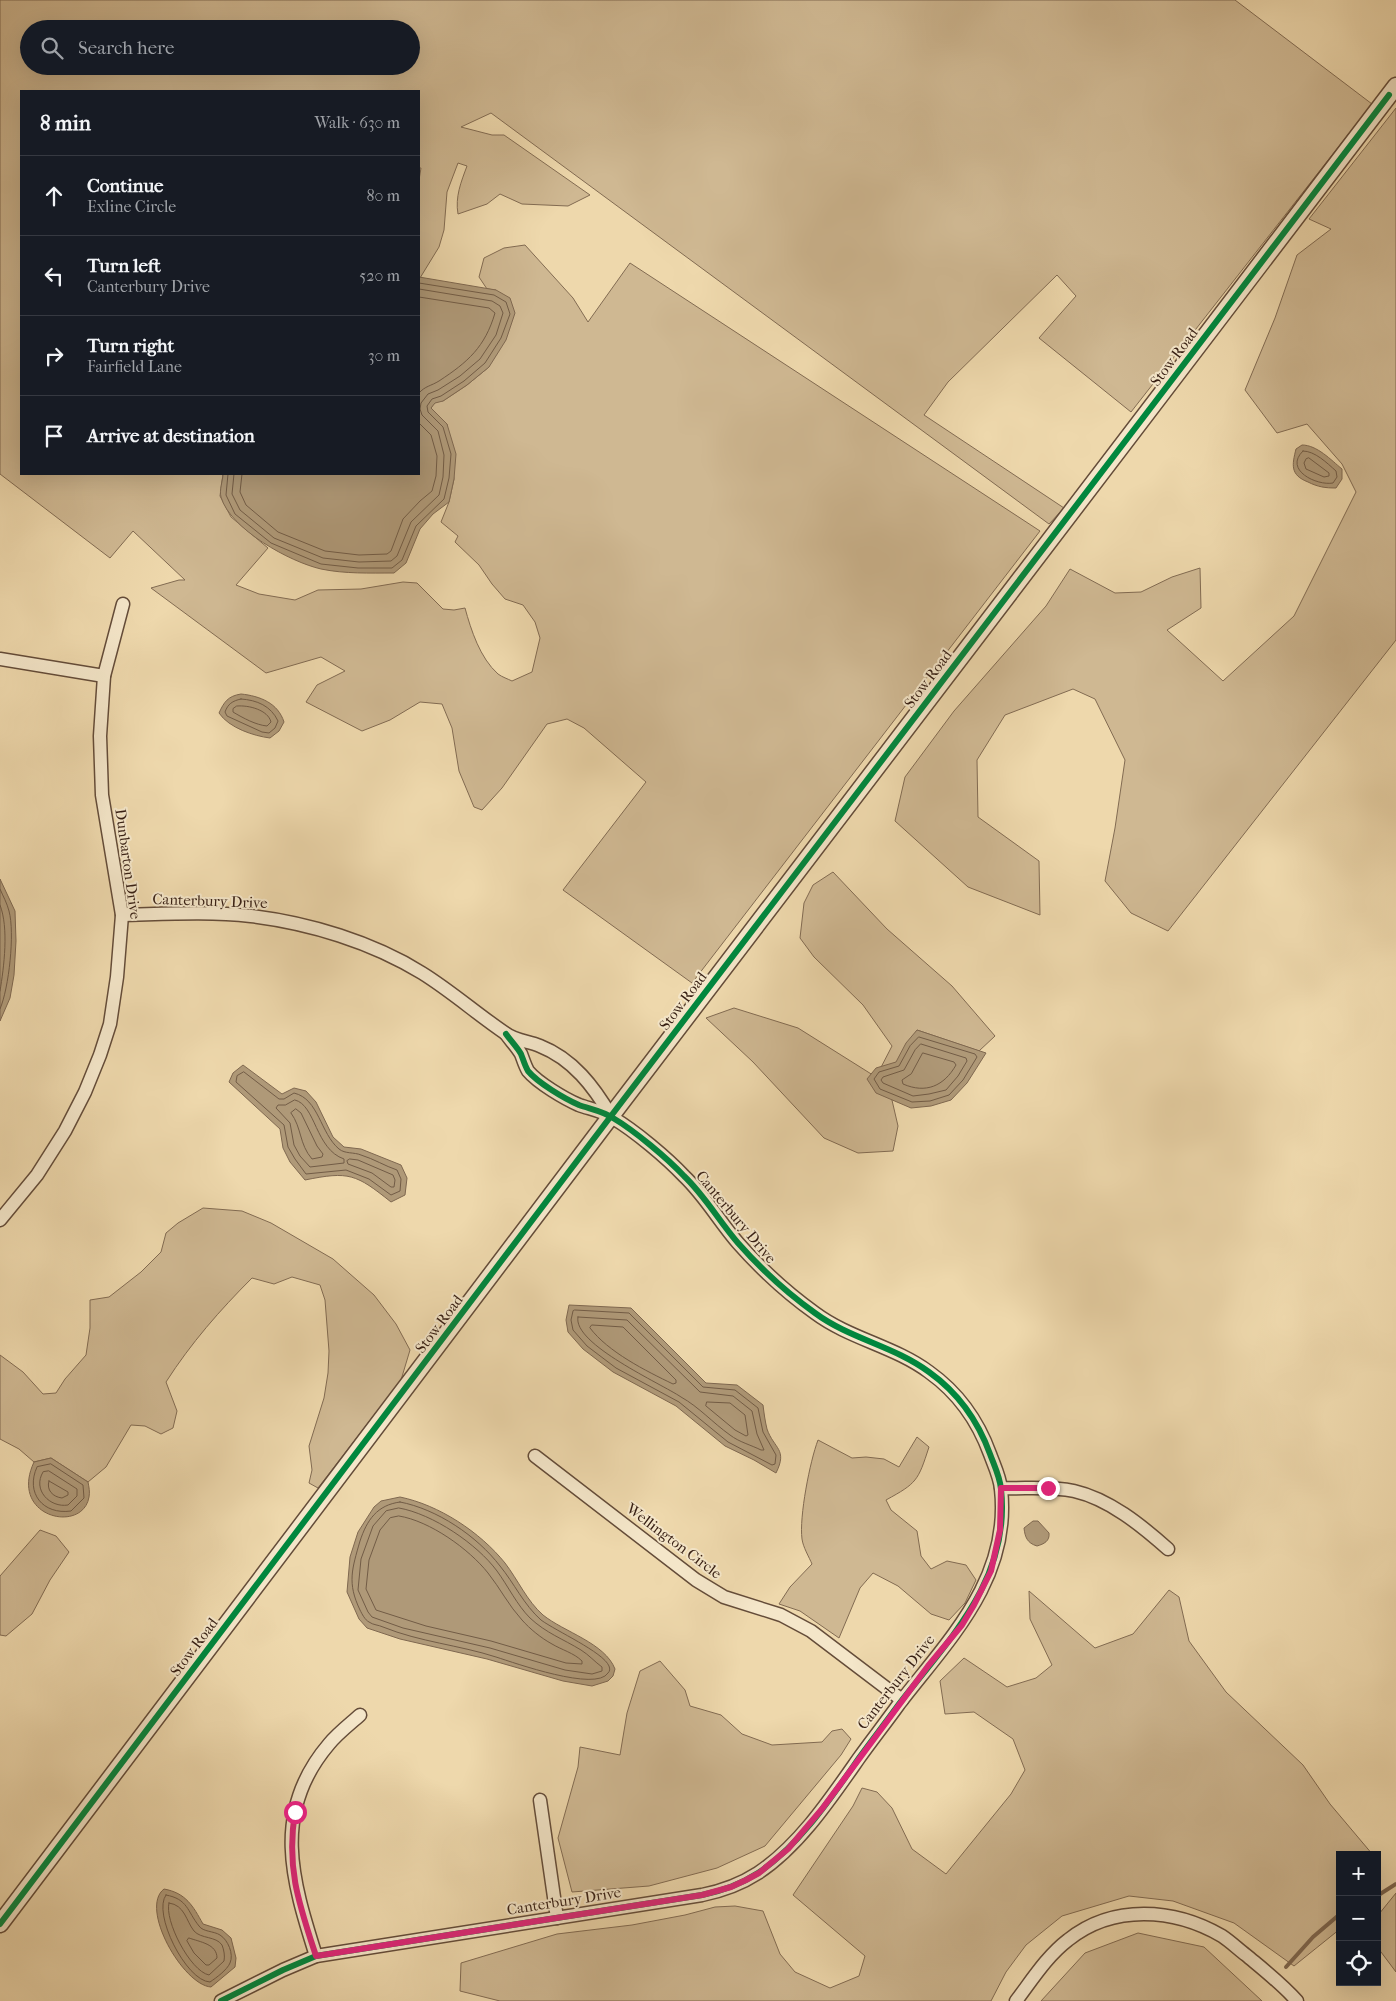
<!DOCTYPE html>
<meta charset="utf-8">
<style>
:root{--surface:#171b24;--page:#242831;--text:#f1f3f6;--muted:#9ea1a6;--line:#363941}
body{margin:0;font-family:"IM FELL French Canon",serif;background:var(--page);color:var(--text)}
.controls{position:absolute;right:15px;bottom:15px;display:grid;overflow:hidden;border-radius:0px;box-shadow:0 5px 20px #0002}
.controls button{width:45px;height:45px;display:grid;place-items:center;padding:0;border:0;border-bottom:1px solid var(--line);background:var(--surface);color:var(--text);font:25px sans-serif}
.stop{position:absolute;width:15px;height:15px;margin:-11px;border:4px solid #db2777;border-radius:50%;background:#fff}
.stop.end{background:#db2777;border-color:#fff;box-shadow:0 1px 5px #0008}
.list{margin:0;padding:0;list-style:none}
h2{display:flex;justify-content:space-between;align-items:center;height:65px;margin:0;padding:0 20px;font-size:21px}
h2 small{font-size:16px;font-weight:400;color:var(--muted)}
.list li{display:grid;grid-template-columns:32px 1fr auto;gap:15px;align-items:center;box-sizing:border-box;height:80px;padding:0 20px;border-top:1px solid var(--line)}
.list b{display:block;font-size:19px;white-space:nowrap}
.list p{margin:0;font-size:16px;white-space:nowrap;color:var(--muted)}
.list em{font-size:16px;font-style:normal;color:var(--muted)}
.icon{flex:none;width:28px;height:28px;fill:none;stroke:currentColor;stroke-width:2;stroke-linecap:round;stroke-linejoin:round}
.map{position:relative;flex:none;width:1396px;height:2001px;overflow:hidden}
.search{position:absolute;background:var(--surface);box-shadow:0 5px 20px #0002;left:20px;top:20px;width:400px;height:55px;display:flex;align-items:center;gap:12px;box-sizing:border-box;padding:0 18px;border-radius:28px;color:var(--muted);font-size:19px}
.panel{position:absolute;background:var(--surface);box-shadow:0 5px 20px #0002;left:20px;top:90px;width:400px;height:385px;border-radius:0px}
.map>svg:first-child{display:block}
</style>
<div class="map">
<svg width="1396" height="2001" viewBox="0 0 1396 2001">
<rect width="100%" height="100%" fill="#eed8ac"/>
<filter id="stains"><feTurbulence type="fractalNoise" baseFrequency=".004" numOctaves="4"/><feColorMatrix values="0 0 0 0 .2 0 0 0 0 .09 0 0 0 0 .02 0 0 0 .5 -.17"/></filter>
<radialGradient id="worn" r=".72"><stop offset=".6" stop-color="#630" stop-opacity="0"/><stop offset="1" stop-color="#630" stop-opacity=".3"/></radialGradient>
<g fill="#cfb892" stroke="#826b52" fill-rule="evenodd">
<path d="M0,0H1235L1372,104L1131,412L1039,338L1076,296L1057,275L948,382L924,415L1064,508L1049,524L491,113L461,127L492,135H504L590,195L568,206L522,204L500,194L487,204L458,214C455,197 461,182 467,166L458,163L447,192L444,230L439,247L420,278L419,277V180L421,168H419V91H21V474H223L220,496L231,517L268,548L236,585L259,594L295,600L318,590L361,589L403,582L417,583L443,609L454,610L465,608C471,630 480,658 498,674C502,677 508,679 512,681L532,672L540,638L535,622L523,605L505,599L492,584L479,565L455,542L458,536L441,522L449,502L454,479L447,424L431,408L436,399L443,401L467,385L489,367L496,290L487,289L479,277L484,258L504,248L525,245L573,298L588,322L630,263L1040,531L692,983L563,890L646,782L584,728L567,719L547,724L502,788L482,810L474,807L459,771L452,728L442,704L420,702L390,720L362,731L306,702L317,685L345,671L321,657L266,673L151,588L179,580H185L133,531L110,558L0,474ZM29,29H411V66H29Z"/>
<path d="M1396,108V640L1168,931L1131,913L1105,881L1115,828L1125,760L1095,699L1073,689L1005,715L977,760L978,817L1039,861L1040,915L968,887L895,821L905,777L954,711L1046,606L1070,569L1115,593L1141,592L1172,577L1200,568L1201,608L1167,630L1223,681L1294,616L1356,492L1342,464L1307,424L1277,433L1245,390L1275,318L1297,255L1331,229L1309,219Z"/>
<path d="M833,872L887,929L952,986L995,1036L979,1051L917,1030L888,1083L898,1126L893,1151L858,1153L824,1138L753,1062L706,1018L734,1008L798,1028L876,1077L892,1046L863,1005L814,957L800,938L804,903L813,885Z"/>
<path d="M203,1208L242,1211L271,1223L333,1259L374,1295L396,1324L410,1350L401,1380L318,1488L309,1483L312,1470L309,1446L324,1398L328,1373L329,1351L325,1300L320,1285L292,1277L274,1284L252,1278C220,1310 191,1343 166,1382L177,1411L173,1428L161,1434L145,1426L131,1425L106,1467L88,1482L51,1458L34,1462L19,1449L0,1439V1355L23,1372L43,1394L56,1393L65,1379L86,1355L90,1328V1300L109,1297L141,1272L161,1252L166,1233L178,1223Z"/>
<path d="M917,1437L929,1447C918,1481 917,1483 886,1500L891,1510L917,1531L921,1556L931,1569L947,1561L966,1565L976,1580L965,1603L949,1620L931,1614L898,1586L873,1573L860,1588L839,1638L800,1611L779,1604L790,1587L812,1564C809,1557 803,1547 802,1539C799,1517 810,1461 818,1440L852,1458L866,1457L884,1459L899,1467Z"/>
<path d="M40,1530L56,1536L69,1552L50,1580L32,1614L6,1636L0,1635V1576Z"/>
<path d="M1169,1590L1179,1597L1189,1641L1226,1692L1303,1765L1330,1804L1373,1855H1340V1929L1294,1966L1234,1923L1173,1901L1129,1896L1062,1916L1026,1945L1006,1972L991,2001H500L460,1991L461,1963L557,1934L632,1925L685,1915L715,1907L735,1906L763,1911L780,1954L795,1972L830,1988L859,1976L865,1956L793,1895L853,1806L862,1788L877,1792L892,1808L912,1849L946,1874L1011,1794L1025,1770L1013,1739L974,1712L945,1714L940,1681L964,1658L1007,1687L1036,1678L1052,1665L1030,1619L1029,1591L1095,1648L1133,1634Z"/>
<path d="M660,1661L685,1690L690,1706L721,1715L742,1734L772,1745L822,1742L832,1731L842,1729L851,1739L841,1755L765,1846L717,1868L649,1886L572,1892L558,1838L578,1767L580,1747L620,1755L627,1713L640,1671Z"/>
<path d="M1396,1893V1972L1378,1948L1379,1914Z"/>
<path d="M1138,1933L1204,1947L1262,2001H1041L1085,1953Z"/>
</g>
<g fill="#af9978" stroke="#7f6850">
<path d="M419,277L496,290L510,298L515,313L506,340L489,367L467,385L443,401L435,403L431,408L447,424L456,454L454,479L449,502L433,514L420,529L406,563L394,573C370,573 345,574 321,569C290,562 230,529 221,497C219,490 223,480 223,474H419Z"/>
<path d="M1302,445C1317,445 1331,460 1342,469V479L1336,488C1325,488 1318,487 1308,482C1290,475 1292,465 1296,449Z"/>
<path d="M241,694C260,696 278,703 284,722L279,731L270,738C254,736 229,728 219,713C224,702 228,696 241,694Z"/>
<path d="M0,879L15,911L16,941L14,975L10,998L0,1021Z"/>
<path d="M917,1030L986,1053L967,1083L951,1100L931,1106L911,1108L876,1093L867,1079L876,1068L896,1062L906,1043Z"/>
<path d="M243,1065L282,1094L294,1088L306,1091L316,1102L333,1137L344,1147L361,1149L401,1165L407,1178L405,1195L391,1202C356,1174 349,1171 305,1180L290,1162L283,1148L280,1129L229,1082L233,1073Z"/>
<path d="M569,1305L631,1308L706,1383L737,1385L763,1405C764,1413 765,1421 767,1429C774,1449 788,1449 776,1473L754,1460L725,1446L676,1406L613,1372L583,1349L568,1332L566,1320Z"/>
<path d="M51,1458L88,1482C89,1487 90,1492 89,1497C83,1534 8,1518 34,1462Z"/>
<path d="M400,1497C439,1505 480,1532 505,1563C518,1580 527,1601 543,1615C564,1632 605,1643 615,1669L613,1676L608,1681L592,1686L563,1681L487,1659L400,1639L367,1628L359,1619L347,1592L350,1557L358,1532L374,1507L381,1501Z"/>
<path d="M1033,1521H1038L1049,1533C1050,1541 1044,1544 1037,1546C1027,1543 1025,1537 1024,1528Z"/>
<path d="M164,1889C186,1893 193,1906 203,1924L222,1930L231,1938L236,1958L235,1967L211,1987C183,1985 139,1908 164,1889Z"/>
</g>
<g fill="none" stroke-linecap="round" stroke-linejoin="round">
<g stroke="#725c46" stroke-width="1">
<path d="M419,297L489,308L495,313C485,347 468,362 439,381C431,386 425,386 419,393"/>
<path d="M1303,451C1315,451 1327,463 1336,471L1337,477L1333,483C1317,486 1283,470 1303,451Z"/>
<path d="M1309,458L1329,473V476L1324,477L1306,469L1304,463L1306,459Z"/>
<path d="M228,474L226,495L235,514L271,543L321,564L358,568H392L402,560L416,526L444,499L449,478L451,454L443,427L428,412L427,406L432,399L441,396L464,381L485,363L501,338L510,314L506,302L494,295L419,283"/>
<path d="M234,474L232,494L240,510L274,538L323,558L359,562L391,561L397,556L411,522L439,495L443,477L444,455L438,431L422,415L420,409L421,403L428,394L438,390L460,376L480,359L496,335L503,313L500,306L492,301L419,289"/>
<path d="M242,474L240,492L246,505L278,532L325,551L359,555L387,554L391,551L403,519L420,501L432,491L436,476L437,456L431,435L419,423"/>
<path d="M241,699C257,700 271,706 278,721L275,728L269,733L262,732L227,716L225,712C228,704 232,701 241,699Z"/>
<path d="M237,706C249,705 268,710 271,722L267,726C256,725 243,718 233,712V709Z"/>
<path d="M0,889C3,896 7,903 9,911C15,933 9,988 0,1009"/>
<path d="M0,905C9,928 4,967 0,991"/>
<path d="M919,1037L975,1054L977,1057L963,1080L949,1095L930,1101L912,1102L880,1089L874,1079L879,1072L899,1066L910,1046Z"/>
<path d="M921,1044L966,1058L967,1061L958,1076L946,1090L929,1094L913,1096L883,1083L881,1080L883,1077L904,1070L915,1050Z"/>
<path d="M923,1053L954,1062L956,1065C944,1086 926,1094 903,1084L902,1080L911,1074Z"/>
<path d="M244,1072L279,1099H284L294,1093C319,1099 320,1133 339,1149C345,1154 354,1152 361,1155C374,1159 385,1166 397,1170L401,1179L400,1191L391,1195L369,1179L346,1170L306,1174L295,1159L288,1147L284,1125L236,1082L237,1076Z"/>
<path d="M295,1100C316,1105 315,1149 344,1159V1163L310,1167L300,1156L294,1145L290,1123L276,1108L278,1105H285Z"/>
<path d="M296,1109L301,1113L317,1146L323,1154L322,1157L312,1159C299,1144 302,1128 291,1113Z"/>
<path d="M350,1159L358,1160L393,1175L395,1180L394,1187H391L372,1173L348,1164L347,1161Z"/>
<path d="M575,1310L629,1313L703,1387L735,1390L758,1408L763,1432L776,1455L775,1464L772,1465L728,1442L679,1402L616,1368L587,1346L573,1330L571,1320L573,1311Z"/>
<path d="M578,1317L627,1320L700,1392L733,1396L752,1411L757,1434L764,1450H761C751,1445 739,1442 730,1435C713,1423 699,1407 681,1397C662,1384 572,1344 578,1317Z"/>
<path d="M592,1325L623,1327L676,1380V1383L673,1384C646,1371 608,1352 590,1328Z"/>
<path d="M707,1402L730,1403L745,1415L748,1435L746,1436L735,1430L706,1406Z"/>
<path d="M51,1464L83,1485L84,1498L71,1511C43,1515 25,1493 37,1467Z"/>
<path d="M49,1471L77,1489V1496L68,1505C50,1508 32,1490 43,1472Z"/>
<path d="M49,1481L68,1492V1495L62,1498C53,1497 46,1490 49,1481Z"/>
<path d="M400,1502C437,1509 477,1536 500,1566C514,1583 524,1605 541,1620C556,1631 603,1652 609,1666C610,1669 610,1671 608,1673C596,1692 515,1663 496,1657C459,1645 420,1642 383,1627C379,1625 373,1625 369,1622C365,1620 362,1614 360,1610C347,1583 352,1569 360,1541C367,1520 377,1505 400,1502Z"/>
<path d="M399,1508C433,1514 477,1544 497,1571C508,1586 517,1605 530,1618C546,1633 563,1639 581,1650C589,1655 595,1662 602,1667V1671L592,1674L565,1670L490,1648L403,1628L372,1617L368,1612L358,1590L361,1559L373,1526L386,1511Z"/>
<path d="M399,1516C430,1521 469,1549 488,1573C500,1588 509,1606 522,1620C530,1629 541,1638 552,1644C562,1650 574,1653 582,1661V1664L566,1663L491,1641L426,1626L376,1610L366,1589L369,1560L380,1530L390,1518Z"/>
<path d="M166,1895C188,1899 187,1911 199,1926C203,1932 214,1931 220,1935C228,1940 234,1954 230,1963C227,1970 216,1978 210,1982C186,1981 152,1913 166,1895Z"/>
<path d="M169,1903C185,1905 186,1921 194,1931C201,1939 216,1936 222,1945C224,1950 225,1956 224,1961L209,1975C190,1971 164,1920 169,1903Z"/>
<path d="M189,1938C200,1942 217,1944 217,1958L209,1965H206L194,1953L187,1941Z"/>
</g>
<g stroke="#7f6850" stroke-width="4">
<path d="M1377,1896L1396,1884"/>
<path d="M1286,1967L1313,1937L1340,1914"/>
</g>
<defs>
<g id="minor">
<path d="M0,659L104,676"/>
<path d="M122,915C164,914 208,911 251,916C309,923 372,942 422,973C451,991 477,1014 505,1033C516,1041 528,1041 540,1046C573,1059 594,1087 611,1116"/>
<path d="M0,1220L37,1175L65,1131L85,1092L100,1055L110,1024L117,977L122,915L102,795L100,736L104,676L123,604"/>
<path d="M535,1456L696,1580L724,1597L781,1615L811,1631L902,1700"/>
<path d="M1001,1488C1025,1489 1050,1486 1074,1491C1109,1499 1141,1525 1168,1549"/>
<path d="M540,1800L557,1918"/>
<path d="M316,1956C292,1880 271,1812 329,1744C338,1733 350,1724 360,1715"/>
<path d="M221,2001L283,1970L316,1956L702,1895C722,1891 741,1884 758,1873C799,1846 831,1798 859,1758C872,1740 886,1722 899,1704C949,1639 1011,1579 1001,1489C1000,1477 994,1465 990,1454C978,1421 957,1392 929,1372C894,1346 850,1339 815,1313C787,1293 761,1269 738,1243C719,1221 705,1196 684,1176C667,1158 635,1131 613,1118C603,1111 590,1109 579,1105C565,1099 538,1083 528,1071C525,1066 523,1059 521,1054C517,1047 511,1041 506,1034"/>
<path d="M1016,2001C1032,1980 1047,1956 1068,1940C1113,1904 1174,1908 1222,1936C1231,1942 1238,1949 1246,1955C1264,1970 1282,1984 1297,2001"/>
</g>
<path id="tertiary" d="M0,1924L611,1116L1396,86"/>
</defs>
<use href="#minor" stroke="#644c39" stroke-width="15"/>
<use href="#tertiary" stroke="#644c39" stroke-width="19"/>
<use href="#minor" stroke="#f4e6c9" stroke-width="12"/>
<use href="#tertiary" stroke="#f4e6c9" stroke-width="16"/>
<defs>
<g id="cycleway">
<path d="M0,1924L611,1116L1389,95"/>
<path d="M221,2001L283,1970L316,1956L702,1895C722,1891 741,1884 758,1873C799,1846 831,1798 859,1758C872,1740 886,1722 899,1704C949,1639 1011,1579 1001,1489C1000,1477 994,1465 990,1454C978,1421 957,1392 929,1372C894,1346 850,1339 815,1313C787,1293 761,1269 738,1243C719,1221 705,1196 684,1176C667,1158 635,1131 613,1118C603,1111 590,1109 579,1105C565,1099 538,1083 528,1071C525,1066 523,1059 521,1054C517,1047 511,1041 506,1034"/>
</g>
</defs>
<use href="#cycleway" stroke="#f4e6c9" stroke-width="9"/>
<use href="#cycleway" stroke="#00873e" stroke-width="6"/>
</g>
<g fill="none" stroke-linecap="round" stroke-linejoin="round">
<path stroke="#db2777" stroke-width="6" d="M295,1812C286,1868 299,1904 316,1956L702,1895L731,1887L746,1880L759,1873L788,1849L822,1809L928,1666L962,1625L974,1605L991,1571L1000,1530L1001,1488H1048"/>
</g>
<g text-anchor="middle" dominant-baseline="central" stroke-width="4" stroke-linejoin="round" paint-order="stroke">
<g font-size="15" fill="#361e13" stroke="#f4e6c9">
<text transform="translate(1174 357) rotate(-53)">Stow Road</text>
<text transform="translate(928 679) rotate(-53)">Stow Road</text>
<text transform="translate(128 864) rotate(82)">Dunbarton Drive</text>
<text transform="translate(210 901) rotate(2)">Canterbury Drive</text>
<text transform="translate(683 1001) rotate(-53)">Stow Road</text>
<text transform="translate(736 1217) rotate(50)">Canterbury Drive</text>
<text transform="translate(439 1324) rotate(-53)">Stow Road</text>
<text transform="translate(674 1541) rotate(37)">Wellington Circle</text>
<text transform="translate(194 1647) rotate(-53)">Stow Road</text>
<text transform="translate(896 1682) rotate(-52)">Canterbury Drive</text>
<text transform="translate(564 1901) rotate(-9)">Canterbury Drive</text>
</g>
</g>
<rect width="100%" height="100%" filter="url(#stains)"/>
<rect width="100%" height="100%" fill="url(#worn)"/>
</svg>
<div class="controls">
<button>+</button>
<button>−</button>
<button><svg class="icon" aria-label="locate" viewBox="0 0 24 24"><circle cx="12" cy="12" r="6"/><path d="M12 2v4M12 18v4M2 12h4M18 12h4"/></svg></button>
</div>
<div class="stop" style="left:295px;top:1812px"></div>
<div class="stop end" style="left:1048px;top:1488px"></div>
<div class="search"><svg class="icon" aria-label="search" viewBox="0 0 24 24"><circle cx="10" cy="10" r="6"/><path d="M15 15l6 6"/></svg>Search here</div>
<section class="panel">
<h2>8 min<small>Walk · 630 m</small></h2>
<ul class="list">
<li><svg class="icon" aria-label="ahead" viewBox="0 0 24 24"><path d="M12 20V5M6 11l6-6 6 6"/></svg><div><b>Continue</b><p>Exline Circle</p></div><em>80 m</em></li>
<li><svg class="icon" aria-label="left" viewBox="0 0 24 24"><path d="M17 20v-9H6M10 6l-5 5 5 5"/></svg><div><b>Turn left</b><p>Canterbury Drive</p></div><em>520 m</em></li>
<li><svg class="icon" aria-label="right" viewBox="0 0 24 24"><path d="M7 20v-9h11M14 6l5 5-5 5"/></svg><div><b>Turn right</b><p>Fairfield Lane</p></div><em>30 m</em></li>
<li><svg class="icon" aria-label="arrive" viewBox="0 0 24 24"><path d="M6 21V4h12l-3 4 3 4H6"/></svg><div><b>Arrive at destination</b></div></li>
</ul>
</section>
</div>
